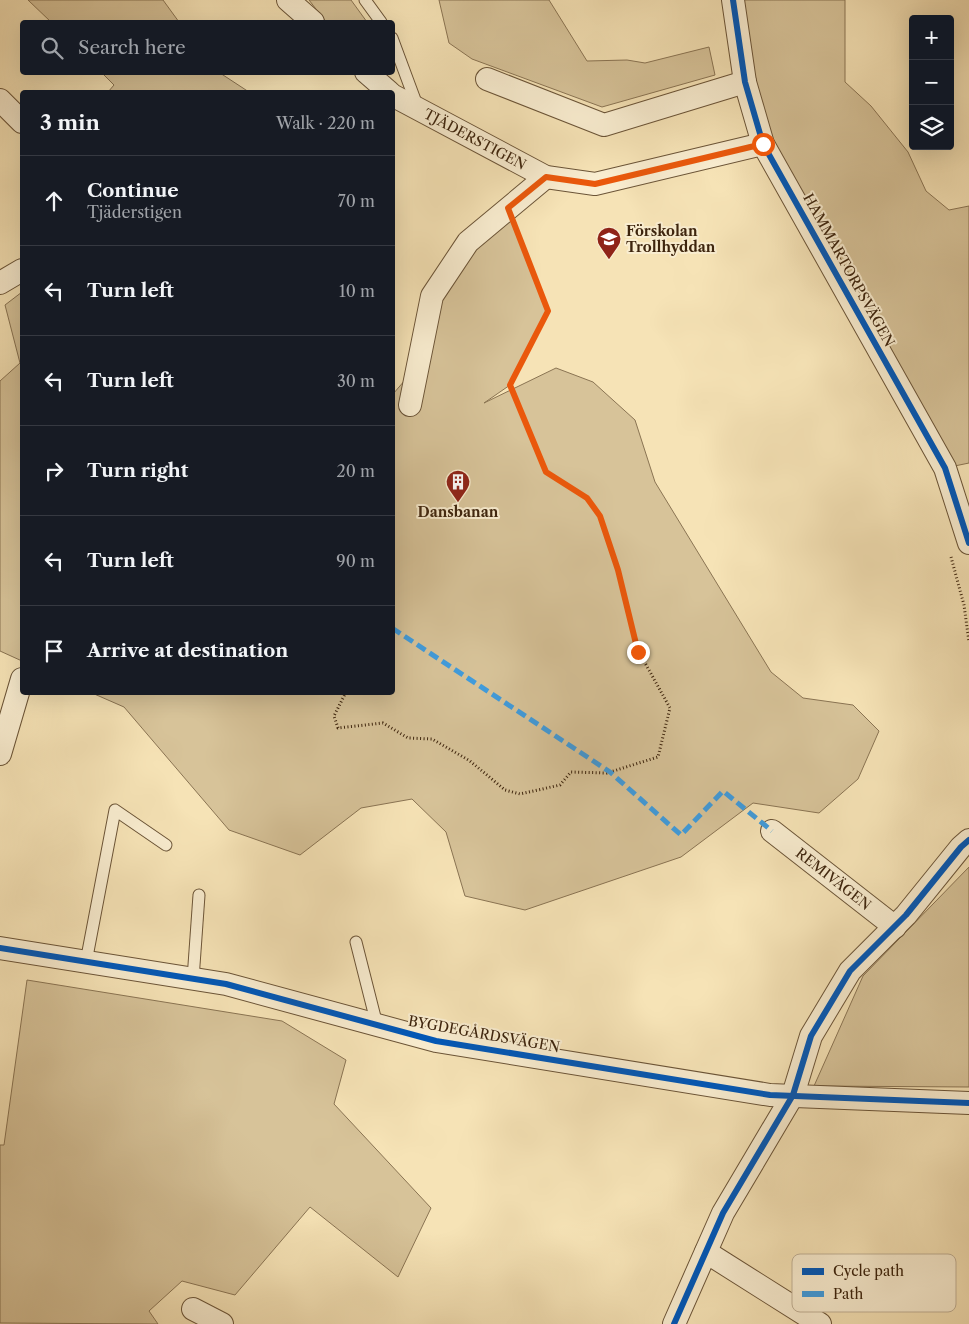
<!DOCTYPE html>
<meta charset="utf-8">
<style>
:root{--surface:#171b24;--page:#20242c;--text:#f1f3f6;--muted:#9ea1a6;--line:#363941}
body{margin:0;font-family:"Libre Caslon Text",serif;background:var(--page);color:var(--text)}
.controls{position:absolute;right:15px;top:15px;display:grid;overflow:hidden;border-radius:5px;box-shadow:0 5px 20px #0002}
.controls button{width:45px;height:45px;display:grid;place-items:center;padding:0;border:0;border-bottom:1px solid var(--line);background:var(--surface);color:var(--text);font:25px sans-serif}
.stop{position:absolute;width:15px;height:15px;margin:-11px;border:4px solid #ea580c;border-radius:50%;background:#fff}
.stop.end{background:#ea580c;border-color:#fff;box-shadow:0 1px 5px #0008}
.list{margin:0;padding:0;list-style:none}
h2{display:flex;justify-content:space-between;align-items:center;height:65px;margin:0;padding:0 20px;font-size:21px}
h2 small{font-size:16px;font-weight:400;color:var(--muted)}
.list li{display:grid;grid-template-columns:32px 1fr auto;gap:15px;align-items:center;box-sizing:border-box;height:90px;padding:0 20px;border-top:1px solid var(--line)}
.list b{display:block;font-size:19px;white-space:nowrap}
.list p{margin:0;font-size:16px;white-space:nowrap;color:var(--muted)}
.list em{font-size:16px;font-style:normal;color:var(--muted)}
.icon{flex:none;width:28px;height:28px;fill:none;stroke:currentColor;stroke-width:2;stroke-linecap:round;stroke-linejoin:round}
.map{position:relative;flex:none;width:969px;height:1324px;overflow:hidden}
.search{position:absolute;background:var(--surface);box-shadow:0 5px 20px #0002;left:20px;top:20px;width:375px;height:55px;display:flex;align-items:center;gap:12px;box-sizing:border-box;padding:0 18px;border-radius:5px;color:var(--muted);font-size:19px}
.panel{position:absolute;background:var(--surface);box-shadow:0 5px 20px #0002;left:20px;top:90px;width:375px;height:605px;border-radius:5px}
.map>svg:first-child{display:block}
</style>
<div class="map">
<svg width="969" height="1324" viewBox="0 0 969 1324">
<rect width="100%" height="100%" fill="#f6e3b6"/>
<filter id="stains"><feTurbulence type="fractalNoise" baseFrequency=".004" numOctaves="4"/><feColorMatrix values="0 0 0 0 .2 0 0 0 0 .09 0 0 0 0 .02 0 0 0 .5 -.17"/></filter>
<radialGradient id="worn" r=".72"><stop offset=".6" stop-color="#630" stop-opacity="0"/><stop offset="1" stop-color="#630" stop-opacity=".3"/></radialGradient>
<g fill="#d7c399" stroke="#8a7453">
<path d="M28,0H163L179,22H51Z"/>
<path d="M309,0H351L367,22H326Z"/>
<path d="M439,0H549L587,61L627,60L645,63L709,47L715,75L602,107L472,59L449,43Z"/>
<path d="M733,0H845V82L871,106L908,152L926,191L949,210L969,206V463L945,468L763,144Z"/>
<path d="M102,73H220L249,92H108L114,85Z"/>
<path d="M508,208L548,311L510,385L484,403L556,368L593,382L635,420L655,482L771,672L803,698L853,705L879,731L858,779L819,813L753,803L681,857L525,910L465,896L446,832L412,799L361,808L300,855L229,830L124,707L92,693L392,692L393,394L418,365L432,296Z"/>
<path d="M22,292V661L0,651V381L20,363L5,305Z"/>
<path d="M969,867V1087L814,1086L863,976Z"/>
<path d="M27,980L282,1021L346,1060L334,1104L431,1208L398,1277L310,1207L235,1295L182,1281L149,1311L158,1324L0,1323V1145H4Z"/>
</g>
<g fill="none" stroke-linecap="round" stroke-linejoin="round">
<defs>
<g id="service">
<path d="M365,0L381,22"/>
<path d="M392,38L418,108"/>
<path d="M356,942L377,1025"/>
<path d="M86,962L115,810L166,845"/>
<path d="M193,979L199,895"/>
</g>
<g id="minor">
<path d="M288,0L313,22"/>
<path d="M733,0L745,82L763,144L945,468L969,543"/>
<path d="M366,72L389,92"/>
<path d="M487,79L604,125L745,82"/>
<path id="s1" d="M392,95L546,177L595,184L763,144"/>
<path d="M0,100L22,122"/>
<path d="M0,283L22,270"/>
<path d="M410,405L432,296L468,242L546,177"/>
<path d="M0,754L22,679"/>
<path id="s2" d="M772,831L895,927"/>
<path d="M0,948L226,984L436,1041L770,1095L969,1103"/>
<path d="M706,1252L820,1324"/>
<path d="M193,1309L222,1324"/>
<path d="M674,1324L723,1213L793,1095L811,1036L850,971L906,915L961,847L969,840"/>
</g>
</defs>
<use href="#service" stroke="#6b5437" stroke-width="13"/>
<use href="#minor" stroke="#6b5437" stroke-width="24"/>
<g stroke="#3d240d" stroke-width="3" stroke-dasharray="1 2.5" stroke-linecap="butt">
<path d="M951,557L964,605L969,642"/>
<path d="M346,692L334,716L338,728L383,723L408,738L432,739L470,761L505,790L520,794L560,785L571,772L607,773L658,757L670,708L639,652L618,570L600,517L587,498L546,472L510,385L548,311L516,229"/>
</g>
<use href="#service" stroke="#f9edd0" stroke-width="11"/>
<use href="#minor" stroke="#f9edd0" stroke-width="22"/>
<path stroke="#3f9cde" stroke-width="5" stroke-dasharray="10 5" stroke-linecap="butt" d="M392,628L610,772L681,835L723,791L772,831"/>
<defs>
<g id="cycleway">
<path d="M733,0L745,82L763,144L945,468L969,543"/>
<path d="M0,948L226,984L436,1041L770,1095L969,1103"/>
<path d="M674,1324L723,1213L793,1095L811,1036L850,971L906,915L961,847L969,840"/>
</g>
</defs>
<use href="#cycleway" stroke="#f9edd0" stroke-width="9"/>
<use href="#cycleway" stroke="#0057b8" stroke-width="6"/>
</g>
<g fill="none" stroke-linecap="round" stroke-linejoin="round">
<path stroke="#ea580c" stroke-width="6" d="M638,652L618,570L600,516L587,498L546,472L510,385L548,311L508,208L546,177L595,184L763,144"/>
</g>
<defs>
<symbol id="school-pin" viewBox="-11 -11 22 30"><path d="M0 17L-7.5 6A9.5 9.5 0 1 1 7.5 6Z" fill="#8f2418" stroke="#f9edd0"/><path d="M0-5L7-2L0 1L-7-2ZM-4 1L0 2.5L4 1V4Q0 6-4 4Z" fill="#fff"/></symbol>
<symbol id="building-pin" viewBox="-11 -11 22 30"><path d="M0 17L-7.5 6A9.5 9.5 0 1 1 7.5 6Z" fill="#8f2418" stroke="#f9edd0"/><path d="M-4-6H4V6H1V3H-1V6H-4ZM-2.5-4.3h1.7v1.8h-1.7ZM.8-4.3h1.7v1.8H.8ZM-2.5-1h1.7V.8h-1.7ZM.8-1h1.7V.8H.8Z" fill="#fff"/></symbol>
</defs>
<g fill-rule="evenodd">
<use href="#school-pin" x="595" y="225" width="28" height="38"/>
<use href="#building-pin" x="444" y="468" width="28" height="38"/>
</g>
<g text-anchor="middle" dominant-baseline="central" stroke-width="4" stroke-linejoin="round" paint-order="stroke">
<g font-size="14" fill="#3d240d" stroke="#f9edd0">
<text stroke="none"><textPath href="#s1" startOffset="94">TJÄDERSTIGEN</textPath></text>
<text transform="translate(849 270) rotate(61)">HAMMARTORPSVÄGEN</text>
<text stroke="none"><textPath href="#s2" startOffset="78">REMIVÄGEN</textPath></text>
<text transform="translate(484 1034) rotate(10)">BYGDEGÅRDSVÄGEN</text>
</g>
<g font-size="14" font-weight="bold" fill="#3d240d" stroke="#f9edd0" text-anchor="start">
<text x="626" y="231">Förskolan<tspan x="626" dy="16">Trollhyddan</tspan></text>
<text x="458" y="512" text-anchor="middle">Dansbanan</text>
</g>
</g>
<rect x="792" y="1254" width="164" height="58" rx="8" fill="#f9edd0" stroke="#c1b196" stroke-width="1"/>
<rect x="802" y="1268" width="22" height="7" fill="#0057b8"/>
<rect x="802" y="1291" width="22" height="6" fill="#3f9cde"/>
<g font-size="14" fill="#3d240d">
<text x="833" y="1276">Cycle path</text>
<text x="833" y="1299">Path</text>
</g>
<rect width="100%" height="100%" filter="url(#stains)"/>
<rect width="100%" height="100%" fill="url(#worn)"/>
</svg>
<div class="controls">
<button>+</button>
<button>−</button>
<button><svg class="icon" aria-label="layers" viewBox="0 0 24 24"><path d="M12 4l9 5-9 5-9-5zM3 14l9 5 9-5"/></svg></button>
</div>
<div class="stop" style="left:763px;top:144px"></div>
<div class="stop end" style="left:638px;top:652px"></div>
<div class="search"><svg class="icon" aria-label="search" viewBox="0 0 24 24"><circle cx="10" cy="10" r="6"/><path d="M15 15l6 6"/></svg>Search here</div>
<section class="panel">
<h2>3 min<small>Walk · 220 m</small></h2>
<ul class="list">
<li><svg class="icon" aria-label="ahead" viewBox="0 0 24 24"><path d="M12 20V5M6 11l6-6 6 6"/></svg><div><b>Continue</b><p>Tjäderstigen</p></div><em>70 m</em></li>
<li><svg class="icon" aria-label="left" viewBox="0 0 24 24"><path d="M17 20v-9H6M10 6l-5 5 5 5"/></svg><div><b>Turn left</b></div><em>10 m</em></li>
<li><svg class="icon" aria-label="left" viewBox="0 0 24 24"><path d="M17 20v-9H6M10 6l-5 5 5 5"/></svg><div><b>Turn left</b></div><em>30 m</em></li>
<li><svg class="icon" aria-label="right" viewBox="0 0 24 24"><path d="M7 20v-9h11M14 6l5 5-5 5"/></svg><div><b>Turn right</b></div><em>20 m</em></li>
<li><svg class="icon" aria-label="left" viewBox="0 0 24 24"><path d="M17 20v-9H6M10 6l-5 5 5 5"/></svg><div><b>Turn left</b></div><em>90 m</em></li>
<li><svg class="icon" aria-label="arrive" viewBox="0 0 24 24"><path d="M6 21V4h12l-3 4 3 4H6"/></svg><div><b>Arrive at destination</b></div></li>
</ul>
</section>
</div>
